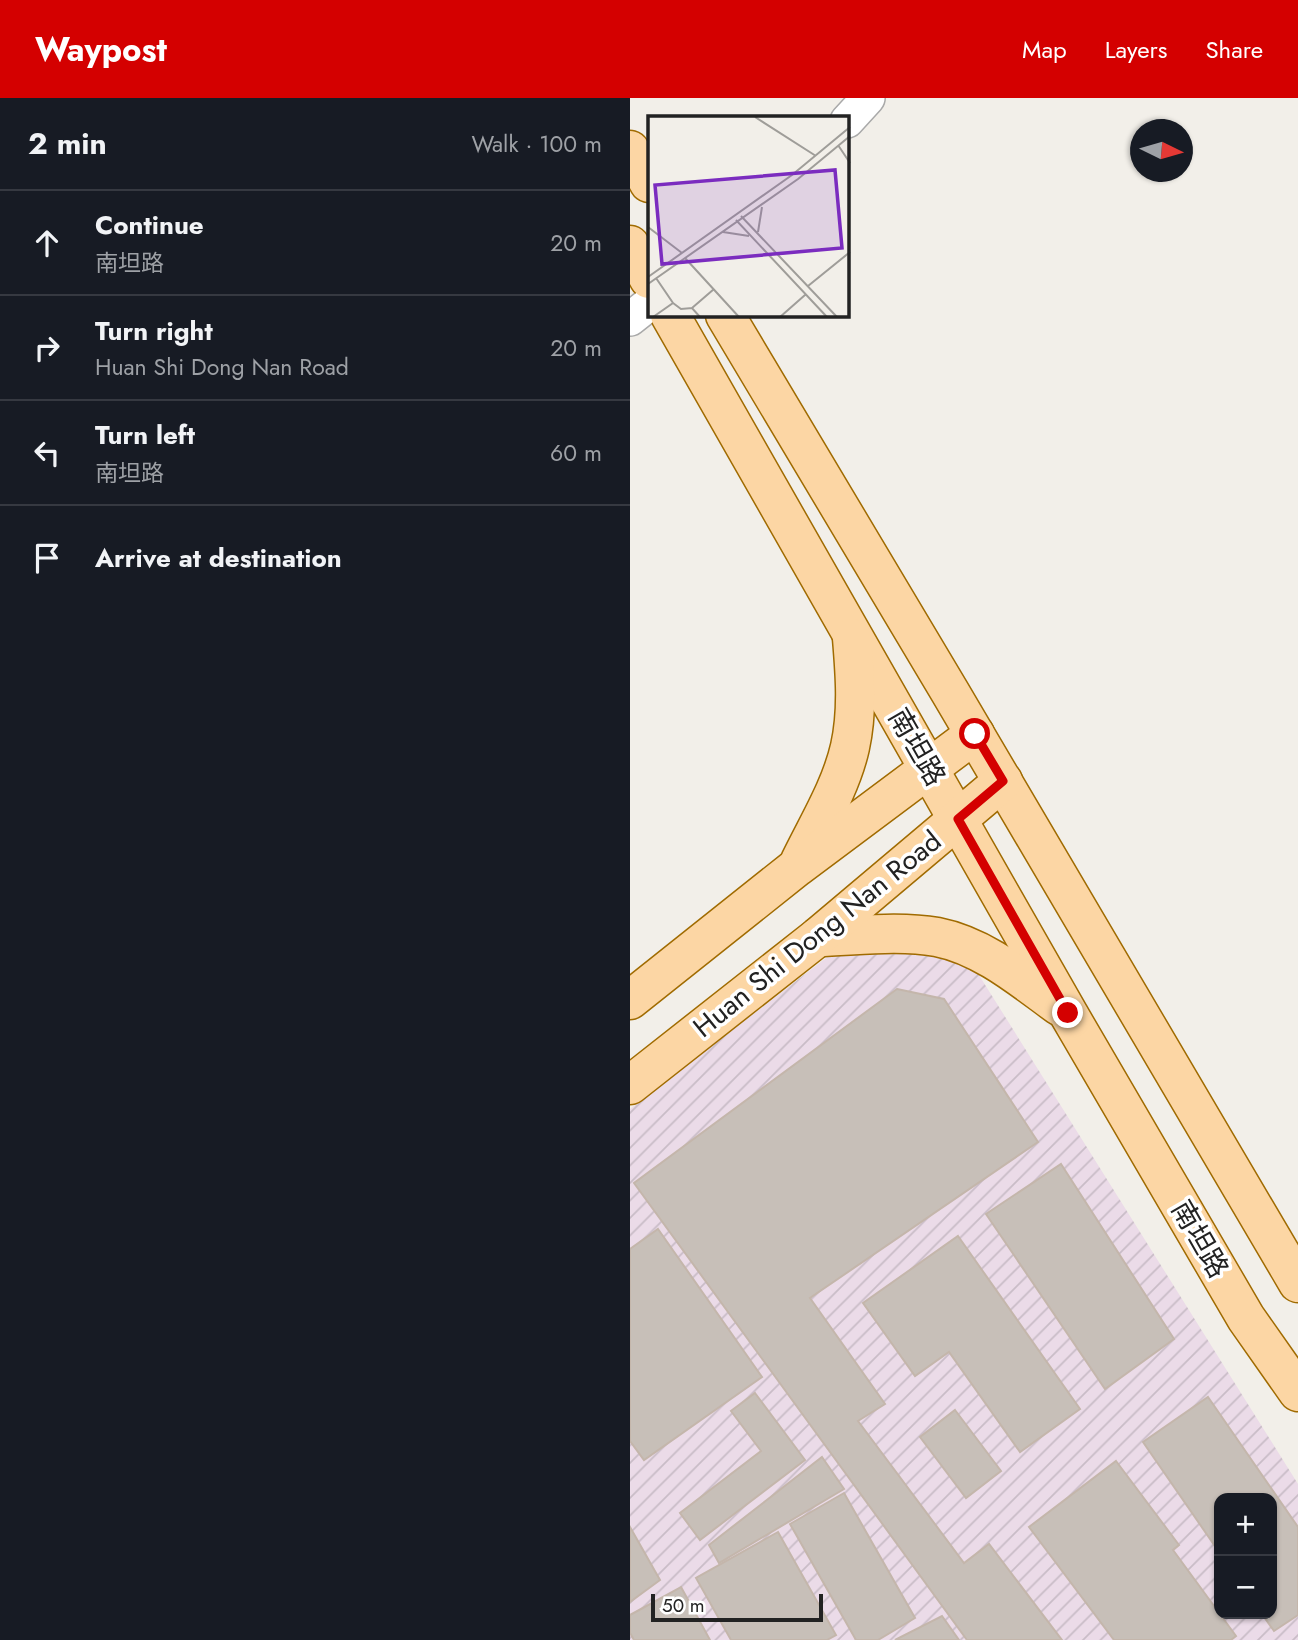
<!DOCTYPE html>
<meta charset="utf-8">
<style>
:root{--surface:#171b24;--page:#20242c;--text:#f1f3f6;--muted:#9ea1a6;--line:#363941;--accent:#d40000}
body{margin:0;font-family:Jost,"Noto Sans SC",sans-serif;background:var(--page);color:var(--text)}
.controls{position:absolute;right:21px;bottom:21px;display:grid;overflow:hidden;border-radius:14px;box-shadow:0 2px 5px #0004}
.controls button{width:63px;height:63px;display:grid;place-items:center;padding:0;border:0;border-bottom:2px solid var(--line);background:var(--surface);color:var(--text);font:35px sans-serif}
.compass{position:absolute;left:500px;top:21px;width:63px;height:63px;border-radius:50%;background:var(--surface);box-shadow:0 2px 5px #0004;rotate:95deg}
.scale{position:absolute;left:21px;bottom:18px;width:172px;box-sizing:border-box;padding-left:7px;border:4px solid #222;border-top:0;font-size:19px;line-height:24px;white-space:nowrap;color:#222;-webkit-text-stroke:5px #fff;paint-order:stroke}
.stop{position:absolute;width:21px;height:21px;margin:-16px;border:5px solid #d40000;border-radius:50%;background:#fff}
.stop.end{background:#d40000;border-color:#fff;box-shadow:0 2px 7px #0008}
.list{margin:0;padding:0;list-style:none}
h2{display:flex;justify-content:space-between;align-items:center;height:91px;margin:0;padding:0 28px;font-size:30px}
h2 small{font-size:23px;font-weight:400;color:var(--muted)}
.list li{display:grid;grid-template-columns:46px 1fr auto;gap:21px;align-items:center;box-sizing:border-box;height:105px;padding:0 28px;border-top:2px solid var(--line)}
.list b{display:block;font-size:26px;white-space:nowrap}
.list p{margin:0;font-size:23px;white-space:nowrap;color:var(--muted)}
.list em{font-size:23px;font-style:normal;color:var(--muted)}
.icon{flex:none;width:38px;height:38px;fill:none;stroke:currentColor;stroke-width:2;stroke-linecap:round;stroke-linejoin:round}
.map{position:relative;flex:none;width:668px;height:1542px;overflow:hidden}
header{display:flex;align-items:center;gap:42px;box-sizing:border-box;height:98px;padding:0 35px;background:var(--accent);color:#fff}
header strong{font-size:33px}
nav{display:flex;gap:38px;margin-inline-start:auto;font-size:24px}
main{display:flex}
aside{flex:1;background:var(--surface)}
.map>svg:first-child{display:block}
</style>
<header>
<strong>Waypost</strong>
<nav><a>Map</a><a>Layers</a><a>Share</a></nav>
</header>
<main>
<aside>
<h2>2 min<small>Walk · 100 m</small></h2>
<ul class="list">
<li><svg class="icon" aria-label="ahead" viewBox="0 0 24 24"><path d="M12 20V5M6 11l6-6 6 6"/></svg><div><b>Continue</b><p>南坦路</p></div><em>20 m</em></li>
<li><svg class="icon" aria-label="right" viewBox="0 0 24 24"><path d="M7 20v-9h11M14 6l5 5-5 5"/></svg><div><b>Turn right</b><p>Huan Shi Dong Nan Road</p></div><em>20 m</em></li>
<li><svg class="icon" aria-label="left" viewBox="0 0 24 24"><path d="M17 20v-9H6M10 6l-5 5 5 5"/></svg><div><b>Turn left</b><p>南坦路</p></div><em>60 m</em></li>
<li><svg class="icon" aria-label="arrive" viewBox="0 0 24 24"><path d="M6 21V4h12l-3 4 3 4H6"/></svg><div><b>Arrive at destination</b></div></li>
</ul>
</aside>
<div class="map">
<svg width="668" height="1542" viewBox="0 0 668 1542">
<defs>
<pattern id="industrial-furrows" width="10" height="10" patternUnits="userSpaceOnUse" patternTransform="scale(1.75)"><rect width="10" height="10" fill="#ebdbe8"/><path d="M-1 1l2-2M0 10L10 0M9 11l2-2" fill="none" stroke="#c9bcc7"/></pattern>
</defs>
<rect width="100%" height="100%" fill="#f2efe9"/>
<path fill="url(#industrial-furrows)" fill-rule="evenodd" d="M231,833L332,850L668,1386V1542H0V1011ZM589,1400H642V1516H589Z"/>
<g fill="#c7bfb8" stroke="#c4b6ab" stroke-width="2">
<path d="M267,891L314,901L408,1044L180,1200L255,1306L228,1323L334,1465L359,1446L432,1542H337L4,1085Z"/>
<path d="M431,1066L544,1241L475,1291L356,1116Z"/>
<path d="M28,1131L132,1279L14,1362L0,1343V1151Z"/>
<path d="M328,1138L450,1311L390,1354L319,1254L285,1278L233,1205Z"/>
<path d="M125,1295L175,1362L70,1442L50,1415L131,1353L101,1313Z"/>
<path d="M578,1299L668,1429V1517L644,1533L632,1516H642V1400H589V1454L513,1344Z"/>
<path d="M325,1312L371,1373L336,1400L290,1339Z"/>
<path d="M192,1359L214,1391L89,1465L79,1447Z"/>
<path d="M486,1363L549,1447L543,1452L606,1538L601,1542H484L399,1429Z"/>
<path d="M214,1395L285,1520L248,1542H226L160,1426Z"/>
<path d="M0,1429L30,1482L0,1504Z"/>
<path d="M148,1434L206,1537L197,1542H101L66,1480Z"/>
<path d="M51,1489L80,1542H4L0,1535V1517Z"/>
<path d="M312,1518L329,1542H265Z"/>
</g>
<g fill="none" stroke-linecap="round" stroke-linejoin="round">
<defs>
<g id="minor">
<path d="M217,23L238,0"/>
<path d="M0,221L19,206"/>
</g>
<g id="major">
<path d="M0,52L19,85"/>
<path d="M0,147L19,181"/>
<path d="M40,217L438,915L616,1220L668,1294"/>
<path d="M95,217L320,594L668,1185"/>
<path d="M170,763C188,726 211,689 220,649C228,613 225,576 222,540"/>
<path d="M188,839C226,838 268,832 307,839C353,848 392,881 429,908"/>
<path d="M0,902L167,769L345,636"/>
<path d="M0,987L188,839L373,683"/>
</g>
</defs>
<use href="#minor" stroke="#a9a9a9" stroke-width="36"/>
<use href="#major" stroke="#a06b00" stroke-width="41"/>
<use href="#minor" stroke="#fff" stroke-width="33"/>
<use href="#major" stroke="#fcd6a4" stroke-width="38"/>
</g>
<g fill="none" stroke-linecap="round" stroke-linejoin="round">
<path stroke="#d40000" stroke-width="9" d="M345,636L373,683L328,721L438,915"/>
</g>
<g text-anchor="middle" dominant-baseline="central" stroke-width="7" stroke-linejoin="round" paint-order="stroke">
<g font-size="28" fill="#222" stroke="#fff">
<text transform="translate(287 649) rotate(60)">南坦路</text>
<text transform="translate(187 836) rotate(-39)">Huan Shi Dong Nan Road</text>
<text transform="translate(570 1141) rotate(60)">南坦路</text>
</g>
</g>
<g transform="translate(18 18)">
<rect width="201" height="201" fill="#f2efe9"/>
<path fill="none" stroke="#9f9d99" stroke-width="2" d="M107,1L168,40M190,29L202,47M93,100L189,201M88,104L179,201M0,111L34,137M75,116L101,120M110,116L114,91M37,142L91,201M0,161L144,59L202,11M0,168L150,63L202,20M160,170L202,136M25,187L33,193L44,192L52,201M44,192L66,173M5,201L25,187L8,162M132,201L157,179"/>
<path fill="#7b2cbf" fill-opacity="0.15" stroke="#7b2cbf" stroke-width="3.5" d="M187,54L194,132L14,148L7,69Z"/>
<rect width="201" height="201" fill="none" stroke="#222" stroke-width="3.5"/>
</g>
</svg>
<div class="controls">
<button>+</button>
<button>−</button>
</div>
<svg class="compass" viewBox="-18 -18 36 36"><path d="M0-13l5 13h-10z" fill="#e53935"/><path d="M0 13l5-13h-10z" fill="#9ea1a6"/></svg>
<div class="scale">50 m</div>
<div class="stop" style="left:345px;top:636px"></div>
<div class="stop end" style="left:438px;top:915px"></div>
</div>
</main>
